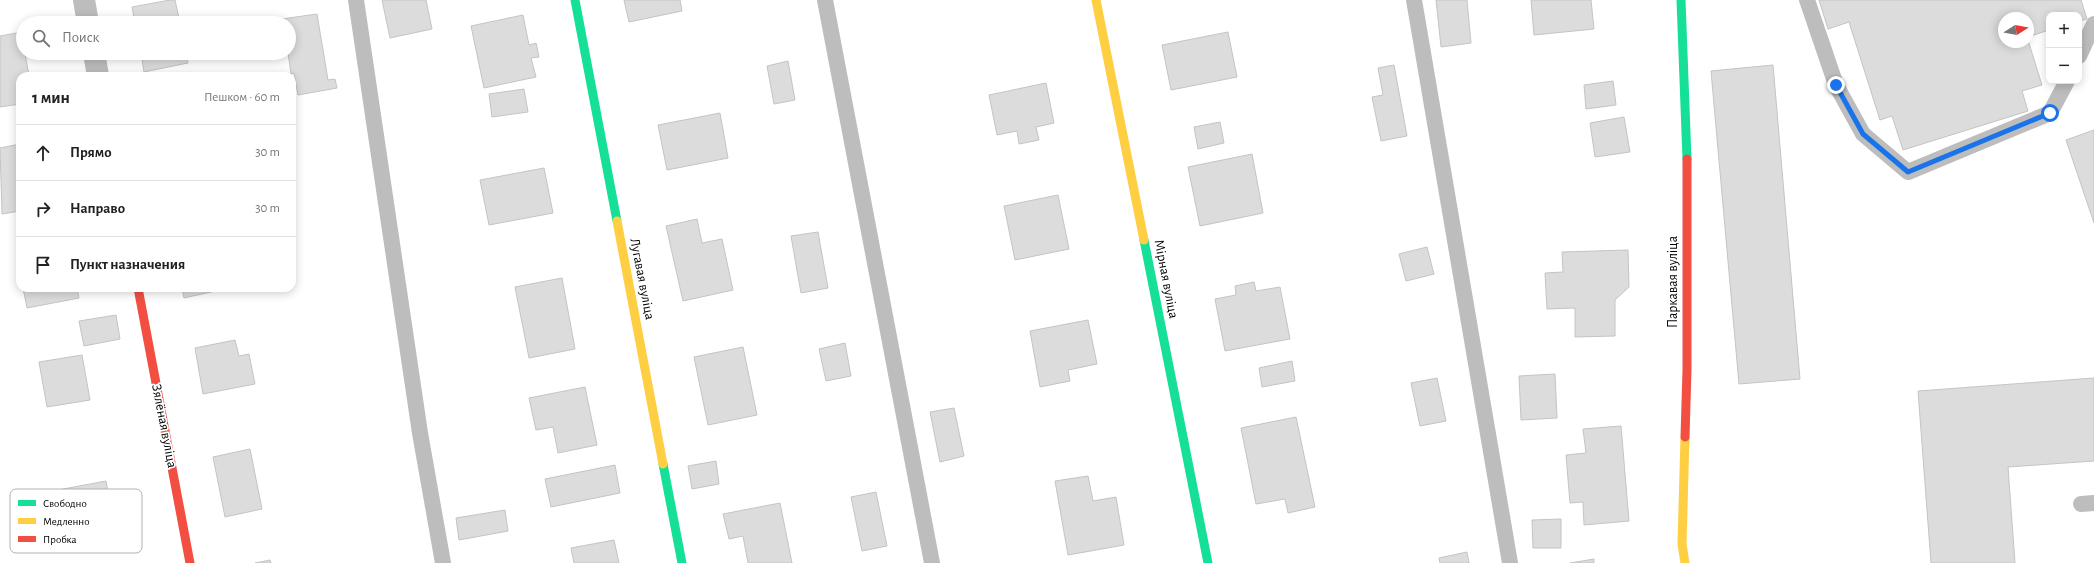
<!DOCTYPE html>
<html lang="ru">
<meta charset="utf-8">
<style>
:root{--surface:#fff;--page:#f2f2f2;--text:#222;--muted:#767676;--line:#e0e0e0}
body{margin:0;font-family:"Alegreya Sans",sans-serif;background:var(--page);color:var(--text)}
.controls{position:absolute;right:12px;top:12px;display:grid;overflow:hidden;border-radius:8px;box-shadow:0 2px 10px #0003}
.controls button{width:36px;height:36px;display:grid;place-items:center;padding:0;border:0;border-bottom:1px solid var(--line);background:var(--surface);color:var(--text);font:20px sans-serif}
.compass{position:absolute;left:1998px;top:12px;width:36px;height:36px;border-radius:50%;background:var(--surface);box-shadow:0 2px 10px #0003;rotate:79deg}
.stop{position:absolute;width:12px;height:12px;margin:-9px;border:3px solid #1a73e8;border-radius:50%;background:#fff}
.stop.end{background:#1a73e8;border-color:#fff;box-shadow:0 1px 4px #0008}
.list{margin:0;padding:0;list-style:none}
h2{display:flex;justify-content:space-between;align-items:center;height:52px;margin:0;padding:0 16px;font-size:17px}
h2 small{font-size:13px;font-weight:400;color:var(--muted)}
.list li{display:grid;grid-template-columns:26px 1fr auto;gap:12px;align-items:center;box-sizing:border-box;height:56px;padding:0 16px;border-top:1px solid var(--line)}
.list b{display:block;font-size:15px;white-space:nowrap}
.list em{font-size:13px;font-style:normal;color:var(--muted)}
.icon{flex:none;width:22px;height:22px;fill:none;stroke:currentColor;stroke-width:2;stroke-linecap:round;stroke-linejoin:round}
.map{position:relative;flex:none;width:2094px;height:563px;overflow:hidden}
.search{position:absolute;background:var(--surface);box-shadow:0 2px 10px #0003;left:16px;top:16px;width:280px;height:44px;display:flex;align-items:center;gap:10px;box-sizing:border-box;padding:0 14px;border-radius:22px;color:var(--muted);font-size:15px}
.panel{position:absolute;background:var(--surface);box-shadow:0 2px 10px #0003;left:16px;top:72px;width:280px;height:220px;border-radius:12px}
.map>svg:first-child{display:block}
</style>
<div class="map">
<svg width="2094" height="563" viewBox="0 0 2094 563">
<rect width="100%" height="100%" fill="#fff"/>
<g fill="#dcdcdc" stroke="#c4c4c4">
<path d="M170,0H175L180,23H135L132,7Z"/>
<path d="M382,0H426L432,29L390,38Z"/>
<path d="M624,0H680L682,11L629,22Z"/>
<path d="M1436,0H1467L1471,43L1441,47Z"/>
<path d="M1531,0H1591L1594,29L1534,35Z"/>
<path d="M1819,0H2081L2087,19L2079,21V15H2049V30L2028,37V18H2004V42H2028V40L2042,85L2022,91L2028,111L1903,150L1892,116L1880,120L1849,22L1828,29Z"/>
<path d="M317,14L328,80L335,79L337,88L298,95L294,73L291,74L288,53L289,23H283L282,19Z"/>
<path d="M523,15L529,45L536,43L539,57L531,58L536,77L484,88L471,26Z"/>
<path d="M22,32L23,53H25L29,76H20V104L0,107V36Z"/>
<path d="M1228,32L1237,77L1171,90L1162,45Z"/>
<path d="M141,53H186L188,63L144,72Z"/>
<path d="M788,61L795,100L774,104L767,66Z"/>
<path d="M1394,65L1407,136L1381,141L1372,97L1383,95L1378,68Z"/>
<path d="M1773,65L1800,379L1739,384L1711,71Z"/>
<path d="M1613,81L1616,105L1586,109L1584,85Z"/>
<path d="M1046,83L1054,123L1036,127L1039,140L1019,144L1017,131L997,135L989,95Z"/>
<path d="M524,89L528,112L492,117L489,94Z"/>
<path d="M720,113L728,158L667,170L658,125Z"/>
<path d="M1624,117L1630,152L1595,157L1590,123Z"/>
<path d="M1220,122L1224,143L1198,149L1194,127Z"/>
<path d="M2094,130V223L2066,140Z"/>
<path d="M20,144V211L2,214L0,148Z"/>
<path d="M1252,154L1263,213L1200,226L1188,167Z"/>
<path d="M544,168L553,213L489,225L480,180Z"/>
<path d="M1058,195L1069,249L1015,260L1004,206Z"/>
<path d="M697,219L702,243L722,239L733,290L683,301L666,226Z"/>
<path d="M818,232L828,288L801,293L791,236Z"/>
<path d="M1427,247L1434,274L1406,281L1399,254Z"/>
<path d="M1628,250L1629,287L1615,300V336L1575,337V308L1547,309L1545,273L1563,272L1562,252Z"/>
<path d="M562,278L575,349L529,358L515,287Z"/>
<path d="M1254,282L1256,291L1280,287L1290,339L1225,351L1215,299L1236,295L1235,286Z"/>
<path d="M23,288H77L79,298L27,308Z"/>
<path d="M182,288H229L184,298Z"/>
<path d="M116,315L120,339L84,346L79,321Z"/>
<path d="M1088,320L1097,364L1068,370L1070,381L1040,387L1030,331Z"/>
<path d="M235,340L239,356L249,354L255,384L203,394L195,348Z"/>
<path d="M845,343L851,376L826,381L819,349Z"/>
<path d="M743,347L757,415L708,425L694,357Z"/>
<path d="M82,355L90,400L47,407L39,362Z"/>
<path d="M1292,361L1295,381L1262,387L1259,368Z"/>
<path d="M1555,374L1557,418L1521,420L1519,376Z"/>
<path d="M1437,378L1446,421L1420,426L1411,383Z"/>
<path d="M2094,378V461L2008,467L2015,563H1931L1918,391Z"/>
<path d="M585,387L597,445L558,453L553,427L536,430L529,398Z"/>
<path d="M954,408L964,456L940,462L930,412Z"/>
<path d="M1296,417L1315,507L1288,513L1285,499L1256,504L1241,428Z"/>
<path d="M1621,426L1629,521L1584,525L1583,502L1570,503L1566,455L1586,453L1583,429Z"/>
<path d="M250,449L262,509L225,517L213,457Z"/>
<path d="M716,461L719,484L692,489L688,466Z"/>
<path d="M615,465L620,493L551,507L545,479Z"/>
<path d="M1088,476L1093,501L1116,497L1124,545L1068,555L1055,481Z"/>
<path d="M106,481L115,530L67,539L58,490Z"/>
<path d="M876,492L887,546L862,551L851,497Z"/>
<path d="M780,503L792,563H748L743,536L729,539L723,514Z"/>
<path d="M505,510L508,531L459,540L456,518Z"/>
<path d="M1561,519V548H1533L1532,520Z"/>
<path d="M614,540L619,563H574L571,548Z"/>
<path d="M1467,552L1469,563H1440L1439,558Z"/>
<path d="M1594,559V563H1570Z"/>
<path d="M270,560L271,563H255Z"/>
</g>
<g fill="none" stroke-linecap="round" stroke-linejoin="round">
<g stroke="#bdbdbd" stroke-width="16">
<path d="M356,0L420,433L443,563"/>
<path d="M825,0L932,563"/>
<path d="M1414,0L1510,563"/>
<path d="M1807,0L1836,85L1863,134L1908,172L2050,113L2067,81"/>
<path d="M2079,56L2094,24"/>
<path d="M2081,504L2094,503"/>
</g>
<g stroke="#bdbdbd" stroke-width="22">
<path d="M84,0L88,23"/>
<path d="M94,53L98,76"/>
</g>
<g stroke="#16e098" stroke-width="9">
<path d="M575,0L617,221"/>
<path d="M1681,0L1687,159"/>
<path d="M1144,240L1208,563"/>
<path d="M663,464L682,563"/>
</g>
<g stroke="#ffcf43" stroke-width="9">
<path d="M1096,0L1144,240"/>
<path d="M617,221L663,464"/>
<path d="M1685,563L1682,544L1685,437"/>
</g>
<g stroke="#f24e42" stroke-width="9">
<path d="M138,288L190,563"/>
<path d="M1685,437L1687,370V159"/>
</g>
</g>
<g fill="none" stroke-linecap="round" stroke-linejoin="round">
<path stroke="#1a73e8" stroke-width="5" d="M1836,85L1863,134L1908,172L2050,113"/>
</g>
<g text-anchor="middle" dominant-baseline="central" stroke-width="3.5" stroke-linejoin="round" paint-order="stroke">
<g font-size="14" fill="#000" stroke="#fff">
<text transform="translate(642 279) rotate(79)">Лугавая вуліца</text>
<text transform="translate(1166 279) rotate(79)">Мірная вуліца</text>
<text transform="translate(1673 282) rotate(-90)">Паркавая вуліца</text>
<text transform="translate(164 426) rotate(79)">Зялёная вуліца</text>
</g>
</g>
<rect x="10" y="489" width="132" height="64" rx="6" fill="#fff" stroke="#b2b2b2" stroke-width="1"/>
<rect x="18" y="500" width="18" height="6" fill="#16e098"/>
<rect x="18" y="518" width="18" height="6" fill="#ffcf43"/>
<rect x="18" y="536" width="18" height="6" fill="#f24e42"/>
<g font-size="11" fill="#000">
<text x="43" y="507">Свободно</text>
<text x="43" y="525">Медленно</text>
<text x="43" y="543">Пробка</text>
</g>
</svg>
<div class="controls">
<button>+</button>
<button>−</button>
</div>
<svg class="compass" viewBox="-18 -18 36 36"><path d="M0-13l5 13h-10z" fill="#e53935"/><path d="M0 13l5-13h-10z" fill="#767676"/></svg>
<div class="stop" style="left:2050px;top:113px"></div>
<div class="stop end" style="left:1836px;top:85px"></div>
<div class="search"><svg class="icon" aria-label="search" viewBox="0 0 24 24"><circle cx="10" cy="10" r="6"/><path d="M15 15l6 6"/></svg>Поиск</div>
<section class="panel">
<h2>1 мин<small>Пешком · 60 m</small></h2>
<ul class="list">
<li><svg class="icon" aria-label="ahead" viewBox="0 0 24 24"><path d="M12 20V5M6 11l6-6 6 6"/></svg><div><b>Прямо</b></div><em>30 m</em></li>
<li><svg class="icon" aria-label="right" viewBox="0 0 24 24"><path d="M7 20v-9h11M14 6l5 5-5 5"/></svg><div><b>Направо</b></div><em>30 m</em></li>
<li><svg class="icon" aria-label="arrive" viewBox="0 0 24 24"><path d="M6 21V4h12l-3 4 3 4H6"/></svg><div><b>Пункт назначения</b></div></li>
</ul>
</section>
</div>
